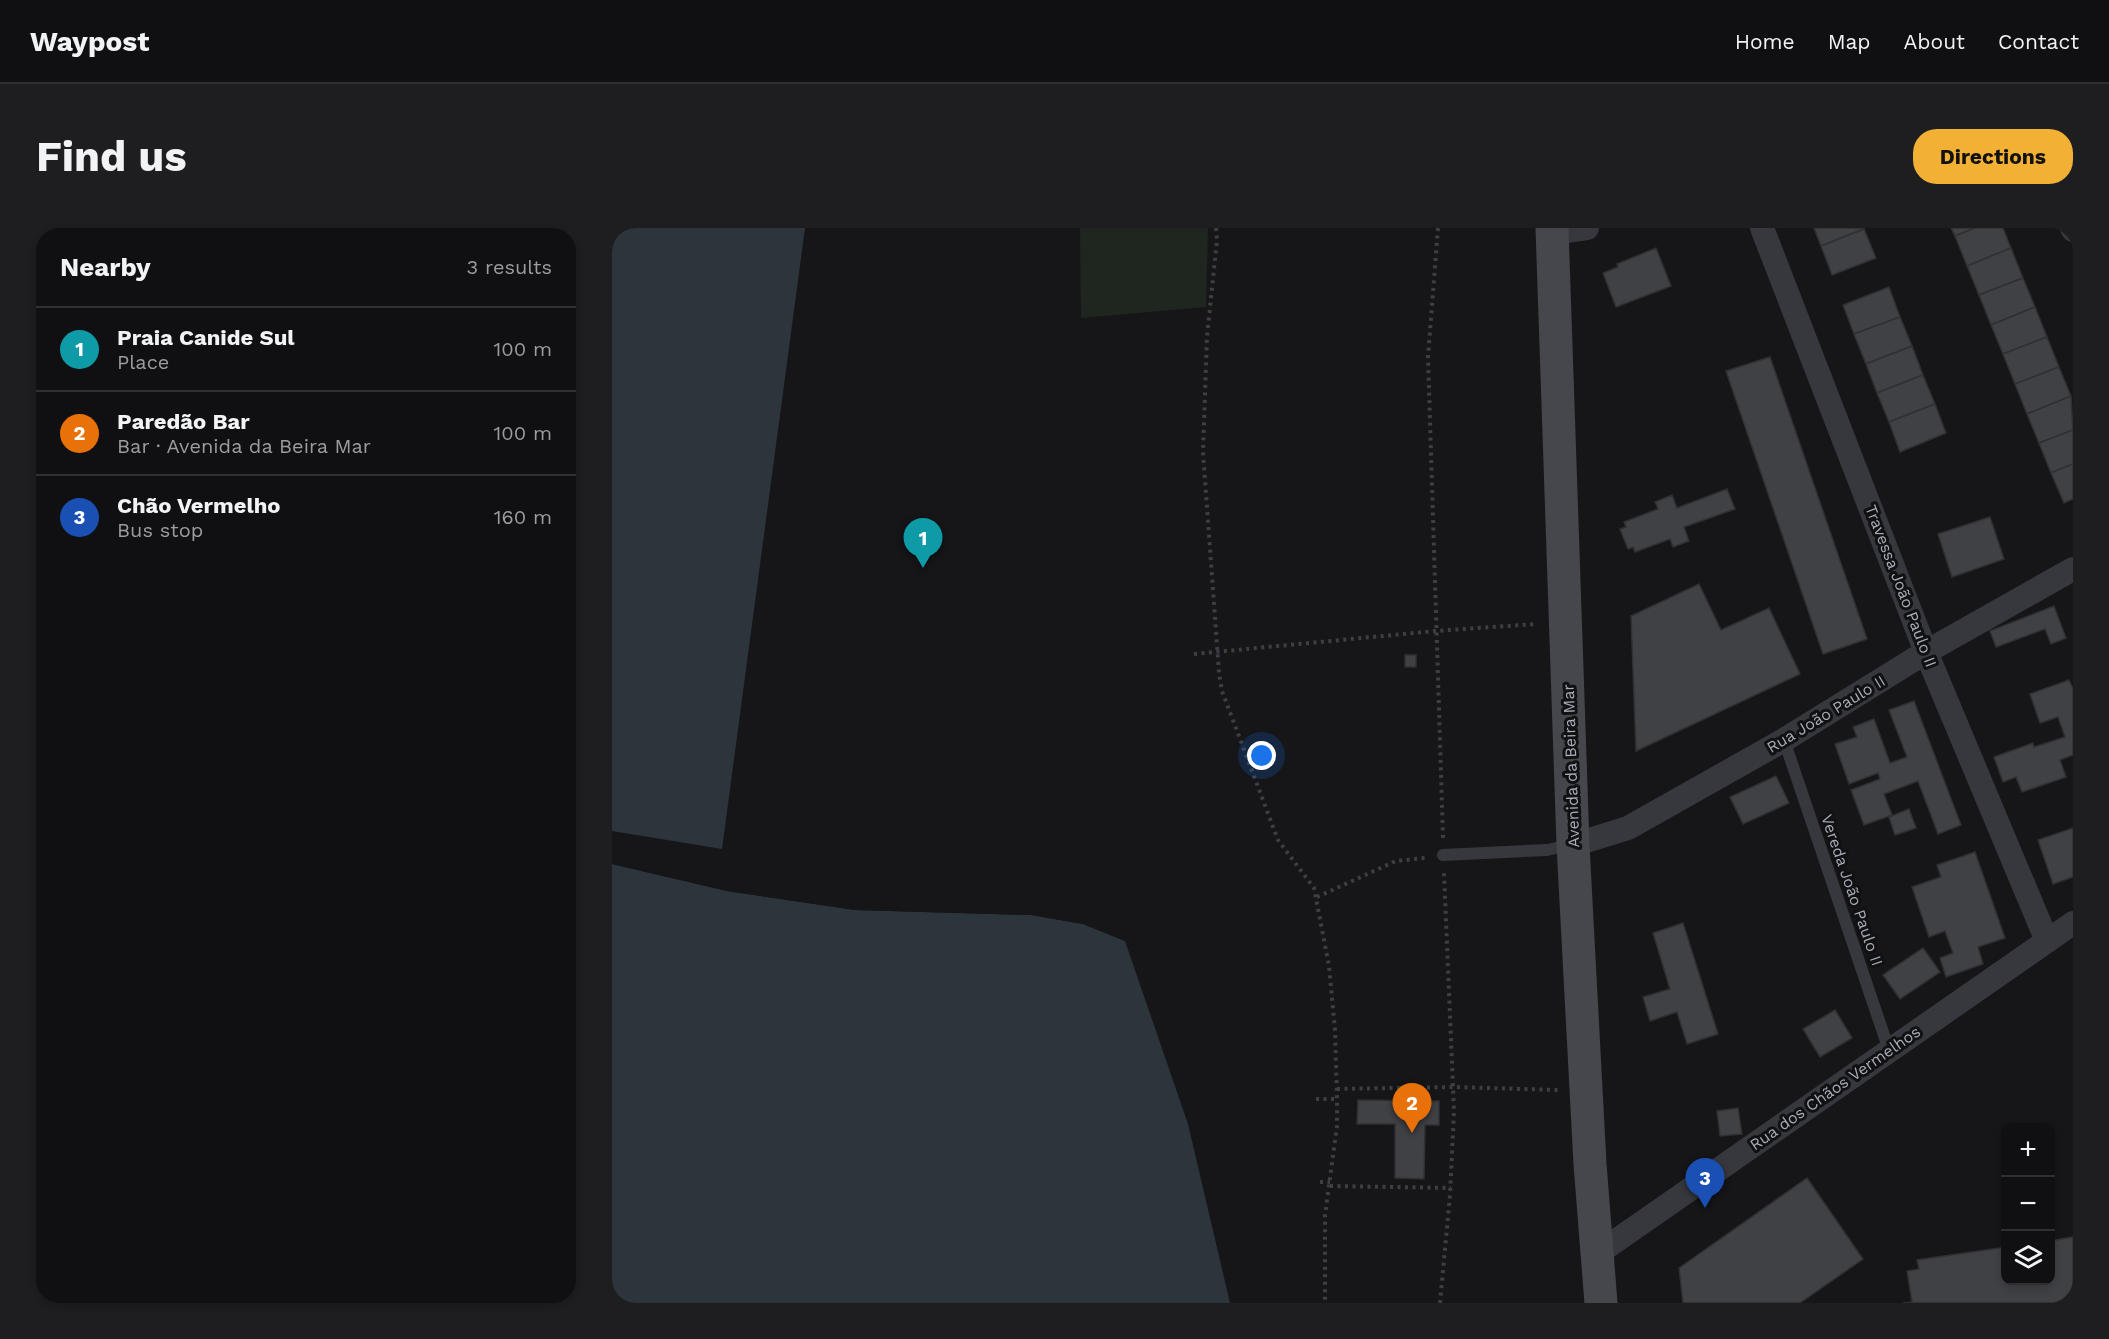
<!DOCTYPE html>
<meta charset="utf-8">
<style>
:root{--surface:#101012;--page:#1e1e20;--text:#f1f3f6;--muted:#9c9d9f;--line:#303032;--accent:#f2b134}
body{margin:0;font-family:"Work Sans",sans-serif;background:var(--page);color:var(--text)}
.controls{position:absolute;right:18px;bottom:18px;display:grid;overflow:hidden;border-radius:12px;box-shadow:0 3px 9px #0003}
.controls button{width:54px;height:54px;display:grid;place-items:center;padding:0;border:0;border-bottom:2px solid var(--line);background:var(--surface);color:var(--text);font:30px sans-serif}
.you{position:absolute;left:650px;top:528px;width:21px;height:21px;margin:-15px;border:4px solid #fff;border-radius:50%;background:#1a73e8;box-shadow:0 0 0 9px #1a73e833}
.badge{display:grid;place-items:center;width:39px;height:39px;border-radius:50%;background:var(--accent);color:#fff;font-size:20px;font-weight:700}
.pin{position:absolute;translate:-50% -50px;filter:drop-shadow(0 2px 3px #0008)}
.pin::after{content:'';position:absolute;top:32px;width:21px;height:18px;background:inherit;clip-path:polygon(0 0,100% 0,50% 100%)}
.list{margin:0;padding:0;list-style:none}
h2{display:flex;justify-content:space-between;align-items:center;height:78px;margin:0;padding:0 24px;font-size:26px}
h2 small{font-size:20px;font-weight:400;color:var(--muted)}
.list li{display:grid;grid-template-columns:39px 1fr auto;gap:18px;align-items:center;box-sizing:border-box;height:84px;padding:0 24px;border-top:2px solid var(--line)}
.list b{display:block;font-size:22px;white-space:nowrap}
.list p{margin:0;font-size:20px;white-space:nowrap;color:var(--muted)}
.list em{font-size:20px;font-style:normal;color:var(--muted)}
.icon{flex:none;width:33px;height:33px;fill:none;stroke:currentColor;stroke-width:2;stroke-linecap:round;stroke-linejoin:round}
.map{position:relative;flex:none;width:1461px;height:1075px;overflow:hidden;border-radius:24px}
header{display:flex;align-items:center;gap:36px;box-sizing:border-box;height:84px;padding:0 30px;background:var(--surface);border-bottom:2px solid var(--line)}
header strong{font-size:28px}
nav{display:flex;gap:33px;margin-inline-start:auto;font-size:21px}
.intro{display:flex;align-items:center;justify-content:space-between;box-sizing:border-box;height:144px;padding:0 36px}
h1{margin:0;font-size:42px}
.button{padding:15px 27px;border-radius:24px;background:var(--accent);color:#111;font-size:21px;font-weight:700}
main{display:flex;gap:36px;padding:0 36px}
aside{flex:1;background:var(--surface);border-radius:24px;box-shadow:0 3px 9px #0003}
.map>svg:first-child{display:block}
</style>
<header>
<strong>Waypost</strong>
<nav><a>Home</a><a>Map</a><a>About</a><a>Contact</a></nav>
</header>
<div class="intro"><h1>Find us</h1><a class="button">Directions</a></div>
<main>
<aside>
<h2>Nearby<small>3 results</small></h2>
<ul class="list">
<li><span class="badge" style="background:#0f9aa8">1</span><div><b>Praia Canide Sul</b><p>Place</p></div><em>100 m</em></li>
<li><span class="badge" style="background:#e8710a">2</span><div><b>Paredão Bar</b><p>Bar · Avenida da Beira Mar</p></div><em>100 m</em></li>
<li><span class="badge" style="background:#1a4fb4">3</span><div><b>Chão Vermelho</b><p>Bus stop</p></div><em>160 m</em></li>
</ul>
</aside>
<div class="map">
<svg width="1461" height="1075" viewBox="0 0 1461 1075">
<rect width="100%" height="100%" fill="#161618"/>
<path fill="#1e261f" d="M468,0H596L594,79L469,90Z"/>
<g fill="#2c353c">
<path d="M0,0H193L110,621L0,603Z"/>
<path d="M0,636L115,663L243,682L419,687L471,696L513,713L576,896L618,1075H0Z"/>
</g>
<path fill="#161618" d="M0,633L116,660L243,679L419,684L472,693L514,710L513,713L471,696L419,687L243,682L115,663L0,636Z"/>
<g fill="#404145" stroke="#303034" stroke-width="1.5">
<path d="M1202,0H1252V1L1209,18Z"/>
<path d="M1339,0H1363L1343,8Z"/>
<path d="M1363,0H1391L1399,20L1355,38L1343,8Z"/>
<path d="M1252,1L1264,30L1220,47L1209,18Z"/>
<path d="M1044,20L1059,58L1004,79L991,45L1006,39L1005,36Z"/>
<path d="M1399,20L1411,50L1367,67L1355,38Z"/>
<path d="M1411,50L1423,79L1379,97L1367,67Z"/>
<path d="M1277,59L1288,89L1242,106L1231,77Z"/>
<path d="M1423,79L1435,109L1391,126L1379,97Z"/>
<path d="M1288,89L1300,118L1254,136L1242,106Z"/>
<path d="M1435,109L1447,139L1403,156L1391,126Z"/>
<path d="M1300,118L1311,147L1265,165L1254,136Z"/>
<path d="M1158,129L1255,411L1211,426L1114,143Z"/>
<path d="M1447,139L1459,168L1415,186L1403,156Z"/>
<path d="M1311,147L1323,176L1277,194L1265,165Z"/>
<path d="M1459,168L1461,202L1427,215L1415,186Z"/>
<path d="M1323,176L1334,205L1288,224L1277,194Z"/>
<path d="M1461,202V236L1439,245L1427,215Z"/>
<path d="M1461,236V271L1452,275L1439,245Z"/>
<path d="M1115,261L1123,281L1072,299L1077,313L1061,319L1058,311L1023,324L1021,319L1016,321L1008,301L1014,299L1012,294L1046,281L1043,274L1060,267L1065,280Z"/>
<path d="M1378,289L1392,331L1340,349L1326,306Z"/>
<path d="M1087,356L1109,402L1157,380L1188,446L1024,523L1019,388Z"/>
<path d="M1442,378L1454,410L1439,416L1433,401L1384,419L1378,403Z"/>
<rect x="793" y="427" width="11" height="12"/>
<path d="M1457,452L1461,461V527L1448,532L1454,549L1410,564L1404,549L1391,554L1382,529L1421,515L1422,519L1453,509L1446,489L1428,495L1418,466Z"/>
<path d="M1302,473L1349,597L1326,606L1306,553L1272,566L1280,587L1252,597L1239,562L1268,551L1266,545L1237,556L1223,516L1245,509L1241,499L1262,491L1278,535L1295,529L1277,482Z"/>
<path d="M1164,548L1177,575L1131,596L1118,569Z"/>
<path d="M1297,581L1304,600L1283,607L1277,589Z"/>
<path d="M1461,600V649L1441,656L1426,612Z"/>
<path d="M1363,624L1393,710L1366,719L1371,736L1334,749L1328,730L1341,725L1333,703L1317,709L1300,659L1329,649L1325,637Z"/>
<path d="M1071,695L1106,806L1075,816L1065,784L1038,793L1031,769L1058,761L1041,705Z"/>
<path d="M1311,720L1328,744L1288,771L1271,747Z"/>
<path d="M1223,782L1240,810L1208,829L1191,801Z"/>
<path d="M746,872L827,873V897H813L812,951L783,950V896H745Z"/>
<path d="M1126,880L1130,906L1108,908L1105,883Z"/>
<path d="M1195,950L1251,1031L1188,1075H1071L1067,1040Z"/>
<path d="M1461,1009V1075H1291L1300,1074L1295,1043L1307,1041L1305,1032L1394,1019V1052H1438V1013Z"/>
</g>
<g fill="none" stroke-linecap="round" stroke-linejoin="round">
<g stroke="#3d3f44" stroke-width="4" stroke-dasharray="3 4.5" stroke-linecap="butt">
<path d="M604,0L605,12L595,108L591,224L607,445L610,463L666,612L702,660L717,738L723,802L725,871V898L713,987V1075"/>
<path d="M826,0L816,129L831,610"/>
<path d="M582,426L823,403L925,396"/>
<path d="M705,669L784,633L813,630"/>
<path d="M725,861L841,859L946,862"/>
<path d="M704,871H725"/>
<path d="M708,954H718"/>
<path d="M718,958L839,960"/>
<path d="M828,1075L838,967L842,883L832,645"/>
</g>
<g stroke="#37383d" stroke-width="12">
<path d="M1172,512L1277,822"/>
<path d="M831,627L935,622L958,617"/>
</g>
<g stroke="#37383d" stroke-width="24">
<path d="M1150,0L1314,424L1435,713"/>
<path d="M1460,0L1461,2"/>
<path d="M940,5L975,0"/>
<path d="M961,617L1016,600L1172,512L1314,424L1461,341"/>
<path d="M985,1026L1461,695"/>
</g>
<path stroke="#45474d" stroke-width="33" d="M940,0L961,617L978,936L989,1075"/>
</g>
<g text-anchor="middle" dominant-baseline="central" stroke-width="6" stroke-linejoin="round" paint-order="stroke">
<g font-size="16" fill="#a8adb8" stroke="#111113">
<text transform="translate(1289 358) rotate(69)">Travessa João Paulo II</text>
<text transform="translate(1214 486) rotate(-31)">Rua João Paulo II</text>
<text transform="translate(959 538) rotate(-92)">Avenida da Beira Mar</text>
<text transform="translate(1240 662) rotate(71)">Vereda João Paulo II</text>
<text transform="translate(1223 860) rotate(-35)">Rua dos Chãos Vermelhos</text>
</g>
</g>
</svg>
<div class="controls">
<button>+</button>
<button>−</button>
<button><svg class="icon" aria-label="layers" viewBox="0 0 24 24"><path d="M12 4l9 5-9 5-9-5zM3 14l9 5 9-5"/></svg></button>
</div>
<div class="you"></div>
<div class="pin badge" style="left:311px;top:340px;background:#0f9aa8">1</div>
<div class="pin badge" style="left:800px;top:905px;background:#e8710a">2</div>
<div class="pin badge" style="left:1093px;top:980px;background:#1a4fb4">3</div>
</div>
</main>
